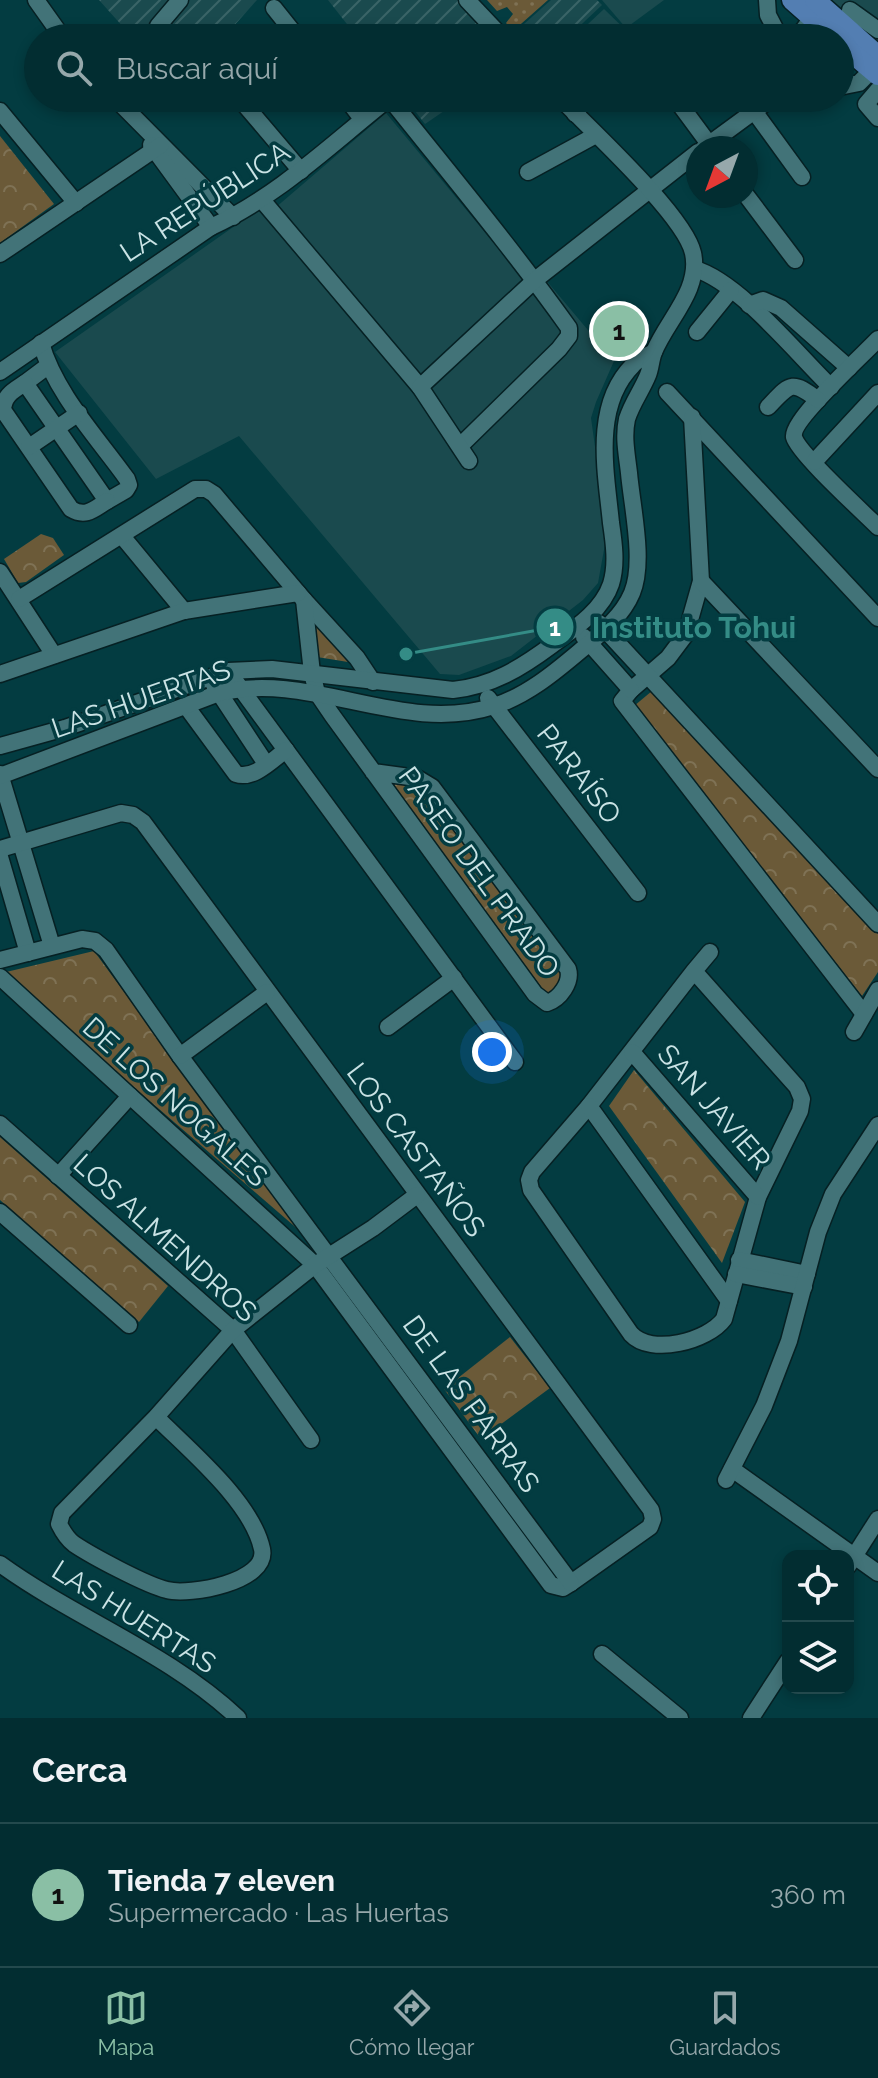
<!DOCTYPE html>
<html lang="es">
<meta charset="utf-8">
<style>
:root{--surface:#022d31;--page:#0c3539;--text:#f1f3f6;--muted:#96a8ab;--line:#23494d;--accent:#8abfa5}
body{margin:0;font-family:Raleway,sans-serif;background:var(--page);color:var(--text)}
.controls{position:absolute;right:24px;bottom:24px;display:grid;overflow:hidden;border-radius:16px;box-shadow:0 4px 12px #0003}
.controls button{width:72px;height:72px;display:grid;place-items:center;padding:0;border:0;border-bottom:2px solid var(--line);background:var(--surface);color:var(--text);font:40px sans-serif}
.compass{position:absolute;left:686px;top:136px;width:72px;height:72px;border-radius:50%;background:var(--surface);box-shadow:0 4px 12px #0003;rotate:221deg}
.you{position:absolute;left:492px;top:1052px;width:28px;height:28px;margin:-20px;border:6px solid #fff;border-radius:50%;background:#1a73e8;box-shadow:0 0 0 12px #1a73e833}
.badge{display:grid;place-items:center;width:52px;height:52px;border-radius:50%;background:var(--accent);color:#111;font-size:26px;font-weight:700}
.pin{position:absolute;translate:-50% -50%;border:4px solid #fff;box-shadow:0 2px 8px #0006}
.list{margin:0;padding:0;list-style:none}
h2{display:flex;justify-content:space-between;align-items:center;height:104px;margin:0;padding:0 32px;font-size:34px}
h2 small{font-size:26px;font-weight:400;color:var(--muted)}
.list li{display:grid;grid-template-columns:52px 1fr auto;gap:24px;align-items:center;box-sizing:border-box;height:144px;padding:0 32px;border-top:2px solid var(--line)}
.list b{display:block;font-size:30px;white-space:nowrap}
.list p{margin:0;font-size:26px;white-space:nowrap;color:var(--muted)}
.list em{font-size:26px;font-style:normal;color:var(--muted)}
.icon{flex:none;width:44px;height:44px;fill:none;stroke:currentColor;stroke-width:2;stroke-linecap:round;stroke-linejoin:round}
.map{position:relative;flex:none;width:878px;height:1718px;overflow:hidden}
.search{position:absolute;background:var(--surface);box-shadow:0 4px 12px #0003;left:24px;right:24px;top:24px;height:88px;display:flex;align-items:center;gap:20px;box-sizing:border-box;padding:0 28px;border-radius:44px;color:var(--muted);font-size:30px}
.sheet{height:248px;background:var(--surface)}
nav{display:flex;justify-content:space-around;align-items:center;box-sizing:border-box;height:112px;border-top:2px solid var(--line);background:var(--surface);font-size:22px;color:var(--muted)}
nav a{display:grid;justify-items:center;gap:4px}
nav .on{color:var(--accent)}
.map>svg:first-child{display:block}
</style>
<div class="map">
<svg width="878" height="1718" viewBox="0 0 878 1718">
<defs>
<pattern id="industrial-furrows" width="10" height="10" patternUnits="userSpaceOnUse" patternTransform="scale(2)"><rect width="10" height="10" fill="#1a4a4e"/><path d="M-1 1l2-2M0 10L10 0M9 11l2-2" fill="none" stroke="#3a6467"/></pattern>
<pattern id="grass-dots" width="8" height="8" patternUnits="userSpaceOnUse" patternTransform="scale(2)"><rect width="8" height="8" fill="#6b5a38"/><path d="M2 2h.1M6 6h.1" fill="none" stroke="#7f7255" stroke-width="1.8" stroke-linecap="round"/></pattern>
<pattern id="park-crowns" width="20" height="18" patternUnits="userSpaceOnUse" patternTransform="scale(2)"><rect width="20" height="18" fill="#6b5a38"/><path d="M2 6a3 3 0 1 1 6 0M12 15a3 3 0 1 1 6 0" fill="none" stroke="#7f7255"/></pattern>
</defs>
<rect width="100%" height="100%" fill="#033c41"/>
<g fill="#1a4a4e">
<path d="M602,0H664L626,28Z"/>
<path d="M830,0H878V42Z"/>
<path d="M604,9L634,38H573Z"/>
<path d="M386,113L532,289L545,279L614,361L596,402L591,418L607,533L598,583L583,600L511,656L459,675L440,674L239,436L156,479L55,352L259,209L268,214Z"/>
</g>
<g fill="url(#industrial-furrows)">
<path d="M99,0H257L223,38H133Z"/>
<path d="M328,0H461L497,38H358Z"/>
<path d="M551,0H597L602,5L567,38H521L515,32Z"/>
<path d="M405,98H463L425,124Z"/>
</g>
<path fill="url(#grass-dots)" d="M487,0H548L513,31L506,23L513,14L507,7L497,11Z"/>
<g fill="url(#park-crowns)">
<path d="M0,136L54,204L0,243Z"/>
<path d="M41,534L53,538L64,555L26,582L18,583L4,559Z"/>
<path d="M309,615L348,662L317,657Z"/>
<path d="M652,691L878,934V972L862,996L634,706Z"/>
<path d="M391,783H422L566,975L548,996Z"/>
<path d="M94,951L300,1231L2,973Z"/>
<path d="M634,1070L745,1202L722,1263L609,1106Z"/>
<path d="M0,1137L168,1286L139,1322L0,1200Z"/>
<path d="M510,1337L550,1388L481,1439L444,1389Z"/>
</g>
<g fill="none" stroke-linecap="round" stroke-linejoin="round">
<defs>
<g id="minor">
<path d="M36,0L63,38"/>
<path d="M467,0L503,38"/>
<path d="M767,0L768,15L780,38"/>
<path d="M274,8L298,38"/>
<path d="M850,10L878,30"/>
<path d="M158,26L180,0"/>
<path d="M797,38L812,18"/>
<path d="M840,83L844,86L859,83L872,70"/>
<path d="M878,90L866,104L878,118"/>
<path d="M115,98L233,217"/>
<path d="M239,98L301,171"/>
<path d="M346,98L362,119"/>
<path d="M675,98L712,148"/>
<path d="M0,111L76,203"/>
<path d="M754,111L802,177"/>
<path d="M575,114L586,98"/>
<path d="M151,145L211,227"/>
<path d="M704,148L772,98"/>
<path d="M528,172L596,135"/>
<path d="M746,195L795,260"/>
<path d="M262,200L420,387"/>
<path d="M0,254L161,145"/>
<path d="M695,269C739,282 797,354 831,387"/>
<path d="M749,305L763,300L781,308L849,368"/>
<path d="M697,332L731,290"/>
<path d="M878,339C864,354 791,420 794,437C798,453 863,512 878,527"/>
<path d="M41,343C55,393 97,437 127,479L129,485L126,490L107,501L25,383L49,365"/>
<path d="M0,372L211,227C276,197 326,149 382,104L388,102L395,105C454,179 514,251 569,328V336L559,349L460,446"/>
<path d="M25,383C13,391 4,395 3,410L71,509C86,518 94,509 107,501"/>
<path d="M667,392L878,618"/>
<path d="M768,407C790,384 791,379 818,400"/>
<path d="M692,417L701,581L686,634L668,658L631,690L622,701L864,1014"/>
<path d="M29,447L79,413"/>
<path d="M469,461L420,387L535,280L698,152"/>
<path d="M814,462L878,393"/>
<path d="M122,536L184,611"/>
<path d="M0,572L54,655"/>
<path d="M701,581L878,769"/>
<path d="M19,599L195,489H206L214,494L304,600L357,658L373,682"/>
<path d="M304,600L312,673L317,693L332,715L535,994L547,1003C560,999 572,982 568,969L432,787L417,778L373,772"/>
<path d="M599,623L878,924"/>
<path d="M584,637L631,690"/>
<path d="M0,674L184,611L298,593"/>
<path d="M236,682L515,1062"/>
<path d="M214,685L266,764"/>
<path d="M488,698L638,893"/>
<path d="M186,706L236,774C254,780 272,760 286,750"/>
<path d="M0,746L65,728L228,671L272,669L453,690C492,686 521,668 552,645C574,629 602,611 611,584C617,565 614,543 611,523C606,472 592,406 633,365C638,359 647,356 654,352"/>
<path d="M0,774L52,946"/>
<path d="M0,776L219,693C311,670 403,736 494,706C526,696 554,673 580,651C599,635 622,617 632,593C645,562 632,507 629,473C627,455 623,437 627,419C632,403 642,390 648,375C651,368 651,359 654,352C667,320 701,290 693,253C685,216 590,129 560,98"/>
<path d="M0,849L121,813L133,815L143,822L651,1510L653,1519L650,1527L571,1583L563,1588L551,1585L315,1265L0,977"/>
<path d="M0,857L28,953"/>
<path d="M0,960L82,939L95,941L106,950L180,1056L571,1583"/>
<path d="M694,971L797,1087L802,1099L800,1111L758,1197L724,1319C708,1341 651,1356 631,1334L531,1190L529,1180L532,1172L589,1106L694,971L710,952"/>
<path d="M388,1027L454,978"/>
<path d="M854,1032L878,990"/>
<path d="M632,1052L758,1197"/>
<path d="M180,1056L267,992"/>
<path d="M589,1106L729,1301"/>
<path d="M0,1124L233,1330L311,1440"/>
<path d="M58,1176L130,1096"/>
<path d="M0,1212L129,1325"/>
<path d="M739,1260L807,1274"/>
<path d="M736,1274L804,1287"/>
<path d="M156,1417C189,1450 252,1502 262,1549C269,1582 189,1596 167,1590C146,1585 92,1556 74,1544C67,1539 63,1532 59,1524L62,1513L156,1417L233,1330L315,1265L373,1228L417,1195"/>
<path d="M732,1469L878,1573"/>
<path d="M726,1480L764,1406L789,1341L818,1232L833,1194L878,1125"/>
<path d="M0,1564C76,1619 169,1653 238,1718"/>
<path d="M848,1566L878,1519"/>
<path d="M602,1654L680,1718"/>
<path d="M751,1718L788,1661"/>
</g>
<g id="major">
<path d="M792,0L835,38"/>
<path d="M815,0L878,56"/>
<path d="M840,43L878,75"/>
</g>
</defs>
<use href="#minor" stroke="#062023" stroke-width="19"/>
<use href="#major" stroke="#062023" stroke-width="23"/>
<use href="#minor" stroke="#427378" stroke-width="16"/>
<use href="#major" stroke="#537eb2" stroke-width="20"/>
</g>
<g text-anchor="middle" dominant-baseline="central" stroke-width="7" stroke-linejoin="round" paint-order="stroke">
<g font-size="28" fill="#cae3e5" stroke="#033c41">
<text transform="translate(205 202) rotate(-33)">LA REPÚBLICA</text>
<text transform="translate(141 699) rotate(-19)">LAS HUERTAS</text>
<text transform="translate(579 774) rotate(52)">PARAÍSO</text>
<text transform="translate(479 872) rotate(54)">PASEO DEL PRADO</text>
<text transform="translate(175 1102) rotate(42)">DE LOS NOGALES</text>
<text transform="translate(714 1107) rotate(49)">SAN JAVIER</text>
<text transform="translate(416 1150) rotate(53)">LOS CASTAÑOS</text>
<text transform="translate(165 1238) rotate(42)">LOS ALMENDROS</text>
<text transform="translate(471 1404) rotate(54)">DE LAS PARRAS</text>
<text transform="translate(134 1617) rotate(32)">LAS HUERTAS</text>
</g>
</g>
<path fill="none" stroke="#348c86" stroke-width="3" d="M406 654L555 627"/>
<g fill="#348c86" stroke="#033c41" stroke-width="3">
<circle cx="406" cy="654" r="8"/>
<circle cx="555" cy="627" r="20"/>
</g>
<g font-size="24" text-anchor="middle" font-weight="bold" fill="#fff">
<text x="555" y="636">1</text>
</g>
<g font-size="30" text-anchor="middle" font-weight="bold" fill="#348c86" stroke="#033c41" stroke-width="7" stroke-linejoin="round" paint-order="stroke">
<text x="694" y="638">Instituto Tohui</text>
</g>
</svg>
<div class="controls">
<button><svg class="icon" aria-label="locate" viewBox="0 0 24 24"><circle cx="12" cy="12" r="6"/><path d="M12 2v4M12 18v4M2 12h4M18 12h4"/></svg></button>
<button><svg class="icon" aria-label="layers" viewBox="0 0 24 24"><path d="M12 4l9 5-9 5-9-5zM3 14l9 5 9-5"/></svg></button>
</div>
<svg class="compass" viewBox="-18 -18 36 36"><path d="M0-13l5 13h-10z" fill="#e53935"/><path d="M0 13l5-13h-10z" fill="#96a8ab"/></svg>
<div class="you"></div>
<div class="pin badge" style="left:619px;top:331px">1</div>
<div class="search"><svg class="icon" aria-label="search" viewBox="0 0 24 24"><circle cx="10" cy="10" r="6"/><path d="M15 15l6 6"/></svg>Buscar aquí</div>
</div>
<section class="sheet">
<h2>Cerca<small></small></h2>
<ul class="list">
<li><span class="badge">1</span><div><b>Tienda 7 eleven</b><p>Supermercado · Las Huertas</p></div><em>360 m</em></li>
</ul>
</section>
<nav>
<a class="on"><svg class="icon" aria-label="map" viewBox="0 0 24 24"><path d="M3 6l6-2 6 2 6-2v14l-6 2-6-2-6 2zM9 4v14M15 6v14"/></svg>Mapa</a>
<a><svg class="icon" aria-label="directions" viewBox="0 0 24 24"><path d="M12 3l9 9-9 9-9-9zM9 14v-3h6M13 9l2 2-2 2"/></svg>Cómo llegar</a>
<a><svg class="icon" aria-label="saved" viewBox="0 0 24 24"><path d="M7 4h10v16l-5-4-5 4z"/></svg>Guardados</a>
</nav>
